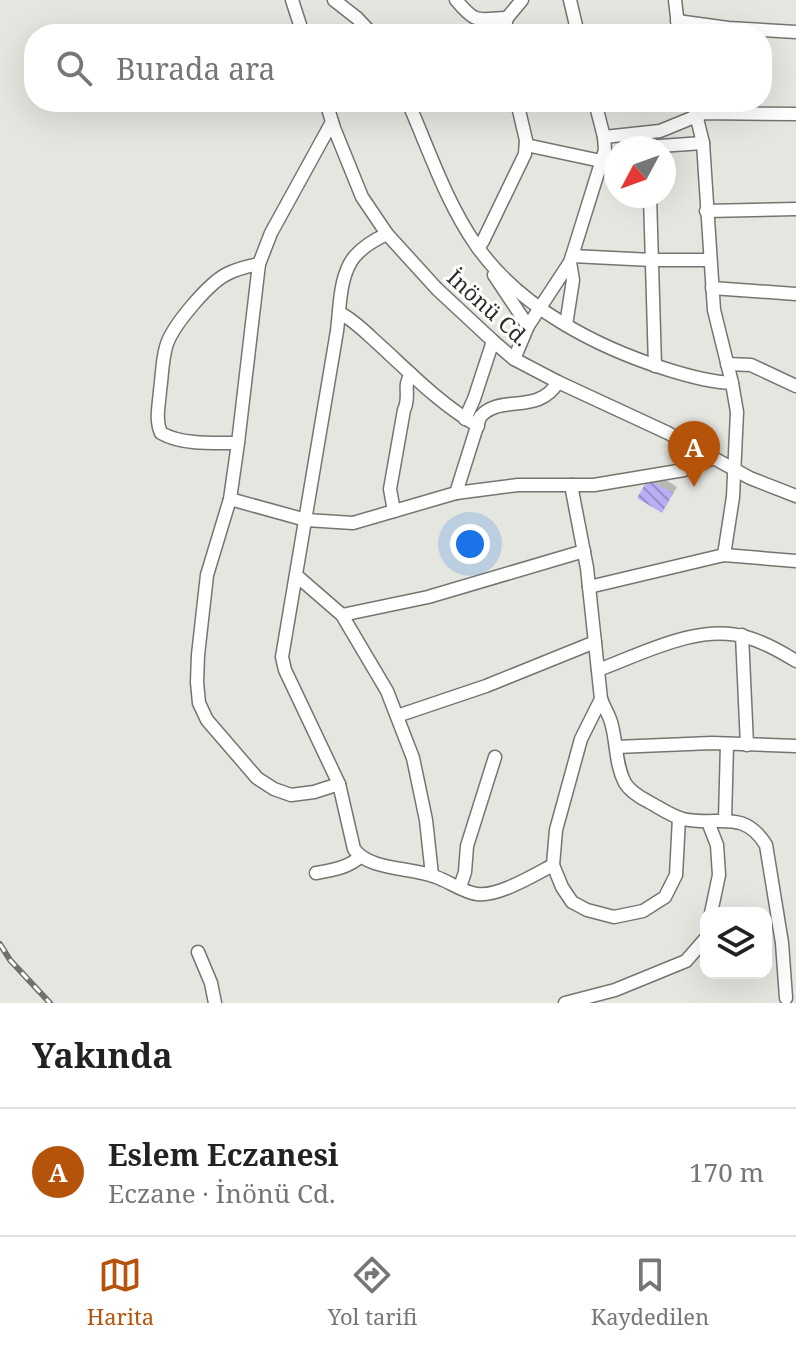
<!DOCTYPE html>
<html lang="tr">
<meta charset="utf-8">
<style>
:root{--surface:#fff;--page:#f2f2f2;--text:#222;--muted:#767676;--line:#e0e0e0;--accent:#b45309}
body{margin:0;font-family:"Noto Serif",serif;background:var(--page);color:var(--text)}
.controls{position:absolute;right:24px;bottom:24px;display:grid;overflow:hidden;border-radius:16px;box-shadow:0 8px 32px #0002}
.controls button{width:72px;height:72px;display:grid;place-items:center;padding:0;border:0;border-bottom:2px solid var(--line);background:var(--surface);color:var(--text);font:40px sans-serif}
.compass{position:absolute;left:604px;top:136px;width:72px;height:72px;border-radius:50%;background:var(--surface);box-shadow:0 8px 32px #0002;rotate:229deg}
.you{position:absolute;left:470px;top:544px;width:28px;height:28px;margin:-20px;border:6px solid #fff;border-radius:50%;background:#1a73e8;box-shadow:0 0 0 12px #1a73e833}
.badge{display:grid;place-items:center;width:52px;height:52px;border-radius:50%;background:var(--accent);color:#fff;font-size:26px;font-weight:700}
.pin{position:absolute;translate:-50% -66px;filter:drop-shadow(0 2px 4px #0008)}
.pin::after{content:'';position:absolute;top:42px;width:28px;height:24px;background:inherit;clip-path:polygon(0 0,100% 0,50% 100%)}
.list{margin:0;padding:0;list-style:none}
h2{display:flex;justify-content:space-between;align-items:center;height:104px;margin:0;padding:0 32px;font-size:34px}
h2 small{font-size:26px;font-weight:400;color:var(--muted)}
.list li{display:grid;grid-template-columns:52px 1fr auto;gap:24px;align-items:center;box-sizing:border-box;height:128px;padding:0 32px;border-top:2px solid var(--line)}
.list b{display:block;font-size:30px;white-space:nowrap}
.list p{margin:0;font-size:26px;white-space:nowrap;color:var(--muted)}
.list em{font-size:26px;font-style:normal;color:var(--muted)}
.icon{flex:none;width:44px;height:44px;fill:none;stroke:currentColor;stroke-width:2;stroke-linecap:round;stroke-linejoin:round}
.map{position:relative;flex:none;width:796px;height:1003px;overflow:hidden}
.search{position:absolute;background:var(--surface);box-shadow:0 8px 32px #0002;left:24px;right:24px;top:24px;height:88px;display:flex;align-items:center;gap:20px;box-sizing:border-box;padding:0 28px;border-radius:32px;color:var(--muted);font-size:30px}
.sheet{height:232px;background:var(--surface)}
nav{display:flex;justify-content:space-around;align-items:center;box-sizing:border-box;height:112px;border-top:2px solid var(--line);background:var(--surface);font-size:22px;color:var(--muted)}
nav a{display:grid;justify-items:center;gap:4px}
nav .on{color:var(--accent)}
.map>svg:first-child{display:block}
</style>
<div class="map">
<svg width="796" height="1003" viewBox="0 0 796 1003">
<defs>
<pattern id="building-back-hatch" width="6" height="6" patternUnits="userSpaceOnUse" patternTransform="scale(2)"><rect width="6" height="6" fill="#bbaef4"/><path d="M-1 5l2 2M0 0l6 6M5-1l2 2" fill="none" stroke="#988ec6"/></pattern>
</defs>
<rect width="100%" height="100%" fill="#e5e6e0"/>
<path fill="#0003" d="M656,474L677,487L667,504L661,510L640,498Z"/>
<path fill="url(#building-back-hatch)" d="M648,479L673,493L662,513L637,498Z"/>
<g fill="none" stroke-linecap="round" stroke-linejoin="round">
<defs>
<g id="minor">
<path d="M292,0L303,34"/>
<path d="M334,0L357,18L372,34"/>
<path d="M456,0C477,25 477,19 507,18"/>
<path d="M570,0L578,34"/>
<path d="M675,0L679,34"/>
<path d="M677,21L728,28L796,32"/>
<path d="M503,34L507,18L522,0"/>
<path d="M326,102L334,128L362,197L387,234L437,289L493,341L514,359L558,382L668,433L750,478L796,496"/>
<path d="M408,102C429,150 446,202 476,245C519,307 596,347 666,369C688,376 709,382 732,383"/>
<path d="M693,102L703,143L714,310L732,383L737,412L733,497L724,555"/>
<path d="M332,122L271,233L259,264L238,443L230,499L207,575L198,655L197,682L199,703L207,720L257,778L274,789L291,795L314,792L339,784"/>
<path d="M604,137L660,131L704,113L796,114"/>
<path d="M526,145L601,161"/>
<path d="M631,148L703,143"/>
<path d="M650,196L655,366"/>
<path d="M706,211L796,209"/>
<path d="M387,234C376,239 363,247 355,256C339,275 340,308 337,331L282,657L285,670L339,784L354,849C369,871 413,867 436,877C448,881 465,893 477,894C498,897 534,875 553,865"/>
<path d="M478,248L483,241L525,154L526,140L517,102"/>
<path d="M572,256L652,260H710"/>
<path d="M494,275L528,326"/>
<path d="M712,288L796,294"/>
<path d="M340,313C357,322 369,336 384,349C413,376 443,406 478,426"/>
<path d="M566,325L573,280L570,262"/>
<path d="M514,359L528,326L570,262L572,256L605,150L604,137L595,102"/>
<path d="M727,364L751,365L796,386"/>
<path d="M465,419L474,399L493,341"/>
<path d="M238,443C214,443 182,445 161,433C155,420 159,405 160,391C162,377 162,361 166,347C171,327 210,281 229,273C239,268 249,266 259,264"/>
<path d="M571,485L587,568L601,699L581,739L556,830L553,865L562,887L572,902L587,910L614,917L643,911L665,897L676,875L679,818"/>
<path d="M456,493L480,417C500,393 538,416 558,382"/>
<path d="M230,499L306,520L353,523L456,493L518,485H594L684,470L714,458"/>
<path d="M394,511L390,489L404,410C411,396 402,386 411,374"/>
<path d="M297,576L342,615L387,691L413,758L426,820L432,875"/>
<path d="M589,587L724,555L796,561"/>
<path d="M342,615L428,597L584,551"/>
<path d="M742,635L747,745"/>
<path d="M598,670C642,654 698,623 746,637C764,642 780,651 796,661"/>
<path d="M601,699C604,707 609,715 611,722C617,742 615,764 625,783C630,791 641,798 649,802C660,808 671,816 683,819C718,827 743,808 766,845L782,943L786,998"/>
<path d="M397,716L486,686L595,642"/>
<path d="M616,747L712,743L796,746"/>
<path d="M725,820L727,744"/>
<path d="M708,822L717,845L719,875L711,913"/>
<path d="M316,873C333,870 347,868 360,857"/>
<path d="M460,887L465,872L467,846L495,757"/>
<path d="M198,952L211,983L215,1003"/>
<path d="M565,1003L615,990L686,961L706,938"/>
</g>
</defs>
<use href="#minor" stroke="#757570" stroke-width="15"/>
<use href="#minor" stroke="#fff" stroke-width="12"/>
<defs>
<path id="rail" d="M0,944L10,960L50,1003"/>
</defs>
<use href="#rail" stroke="#70706d" stroke-width="6"/>
<use href="#rail" stroke="#fffffe" stroke-width="3" stroke-dasharray="9" stroke-linecap="butt"/>
</g>
<g text-anchor="middle" dominant-baseline="central" stroke-width="6" stroke-linejoin="round" paint-order="stroke">
<g font-size="22" fill="#2b2b29" stroke="#fffffe">
<text transform="translate(489 307) rotate(42)">İnönü Cd.</text>
</g>
</g>
</svg>
<div class="controls">
<button><svg class="icon" aria-label="layers" viewBox="0 0 24 24"><path d="M12 4l9 5-9 5-9-5zM3 14l9 5 9-5"/></svg></button>
</div>
<svg class="compass" viewBox="-18 -18 36 36"><path d="M0-13l5 13h-10z" fill="#e53935"/><path d="M0 13l5-13h-10z" fill="#767676"/></svg>
<div class="you"></div>
<div class="pin badge" style="left:694px;top:487px">A</div>
<div class="search"><svg class="icon" aria-label="search" viewBox="0 0 24 24"><circle cx="10" cy="10" r="6"/><path d="M15 15l6 6"/></svg>Burada ara</div>
</div>
<section class="sheet">
<h2>Yakında<small></small></h2>
<ul class="list">
<li><span class="badge">A</span><div><b>Eslem Eczanesi</b><p>Eczane · İnönü Cd.</p></div><em>170 m</em></li>
</ul>
</section>
<nav>
<a class="on"><svg class="icon" aria-label="map" viewBox="0 0 24 24"><path d="M3 6l6-2 6 2 6-2v14l-6 2-6-2-6 2zM9 4v14M15 6v14"/></svg>Harita</a>
<a><svg class="icon" aria-label="directions" viewBox="0 0 24 24"><path d="M12 3l9 9-9 9-9-9zM9 14v-3h6M13 9l2 2-2 2"/></svg>Yol tarifi</a>
<a><svg class="icon" aria-label="saved" viewBox="0 0 24 24"><path d="M7 4h10v16l-5-4-5 4z"/></svg>Kaydedilen</a>
</nav>
